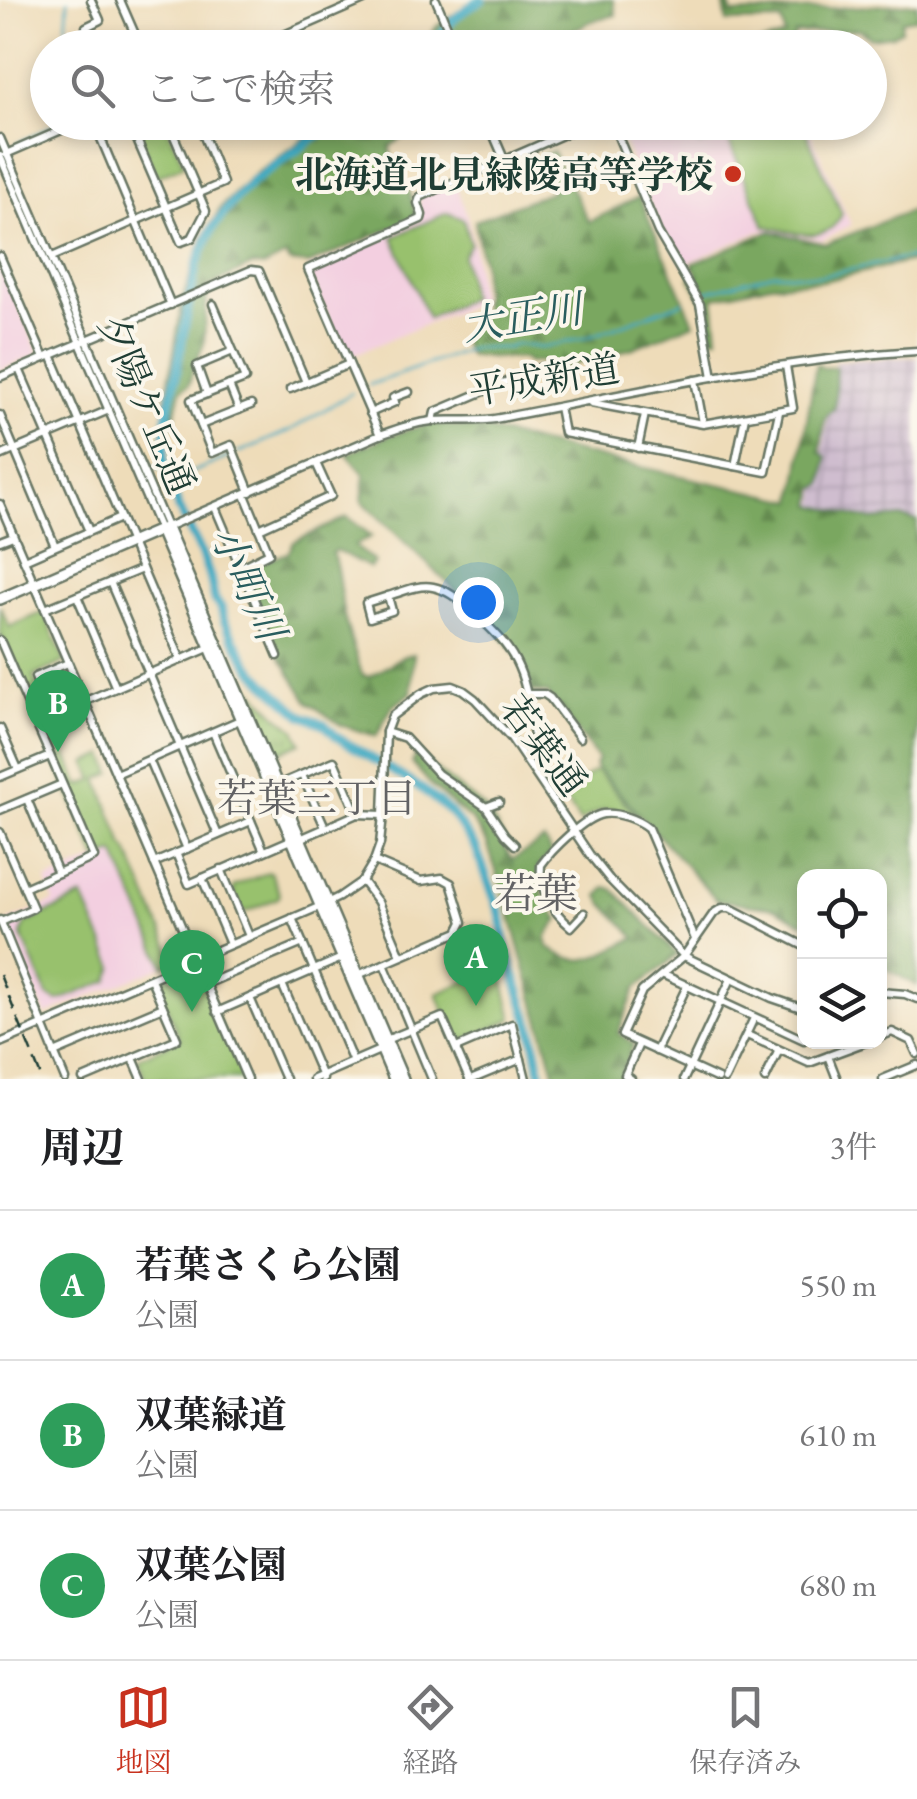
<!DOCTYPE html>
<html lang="ja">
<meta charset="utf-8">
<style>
:root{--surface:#fff;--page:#f6f6f6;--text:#202124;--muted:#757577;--line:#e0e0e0;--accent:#c8321e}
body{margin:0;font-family:"EB Garamond","Noto Serif JP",serif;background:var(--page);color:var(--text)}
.controls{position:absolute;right:30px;bottom:30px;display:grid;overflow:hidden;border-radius:20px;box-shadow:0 5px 15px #0003}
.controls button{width:90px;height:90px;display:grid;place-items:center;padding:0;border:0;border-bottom:2px solid var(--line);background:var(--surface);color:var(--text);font:50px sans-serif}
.you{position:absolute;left:478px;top:602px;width:35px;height:35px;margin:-25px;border:8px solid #fff;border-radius:50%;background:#1a73e8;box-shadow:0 0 0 15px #1a73e833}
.badge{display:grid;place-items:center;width:65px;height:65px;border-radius:50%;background:var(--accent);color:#fff;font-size:32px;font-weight:700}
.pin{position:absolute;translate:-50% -82px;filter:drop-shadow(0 2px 5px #0008)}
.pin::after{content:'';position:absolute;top:52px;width:35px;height:30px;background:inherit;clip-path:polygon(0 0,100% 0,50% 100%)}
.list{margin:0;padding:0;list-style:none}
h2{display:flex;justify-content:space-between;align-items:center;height:130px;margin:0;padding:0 40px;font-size:42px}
h2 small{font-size:32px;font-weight:400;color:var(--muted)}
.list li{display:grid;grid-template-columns:65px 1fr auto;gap:30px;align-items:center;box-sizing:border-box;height:150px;padding:0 40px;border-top:2px solid var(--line)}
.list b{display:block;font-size:38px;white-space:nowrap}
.list p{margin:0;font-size:32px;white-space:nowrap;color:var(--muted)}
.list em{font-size:32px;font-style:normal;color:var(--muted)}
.icon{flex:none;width:55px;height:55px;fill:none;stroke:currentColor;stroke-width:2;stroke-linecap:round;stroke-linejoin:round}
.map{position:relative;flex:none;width:917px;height:1079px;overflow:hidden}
.search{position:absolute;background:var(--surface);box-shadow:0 5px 15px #0003;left:30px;right:30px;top:30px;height:110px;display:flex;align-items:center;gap:25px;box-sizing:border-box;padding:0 35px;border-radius:55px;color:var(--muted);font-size:38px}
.sheet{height:580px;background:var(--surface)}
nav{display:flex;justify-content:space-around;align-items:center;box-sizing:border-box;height:140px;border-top:2px solid var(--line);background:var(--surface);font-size:28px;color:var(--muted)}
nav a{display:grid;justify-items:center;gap:5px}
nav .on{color:var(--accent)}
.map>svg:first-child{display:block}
</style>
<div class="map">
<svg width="917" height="1079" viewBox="0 0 917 1079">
<defs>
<pattern id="industrial-grid" width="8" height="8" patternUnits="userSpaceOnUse" patternTransform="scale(2.5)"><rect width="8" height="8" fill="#cfbdcf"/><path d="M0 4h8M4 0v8" fill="none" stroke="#b1a3b2"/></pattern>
<pattern id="grass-tufts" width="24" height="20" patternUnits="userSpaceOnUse" patternTransform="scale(2.5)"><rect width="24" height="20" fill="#98c16d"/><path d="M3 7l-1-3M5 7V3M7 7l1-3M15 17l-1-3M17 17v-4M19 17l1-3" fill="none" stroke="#7b9e5a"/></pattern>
<pattern id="forest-firs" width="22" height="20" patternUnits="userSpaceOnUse" patternTransform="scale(2.5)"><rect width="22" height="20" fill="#7aa760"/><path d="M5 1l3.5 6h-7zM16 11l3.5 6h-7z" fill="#638950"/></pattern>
</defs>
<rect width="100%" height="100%" fill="#fbf7ec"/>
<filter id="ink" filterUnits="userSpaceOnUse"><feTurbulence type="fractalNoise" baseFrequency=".01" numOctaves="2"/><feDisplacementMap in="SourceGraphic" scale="20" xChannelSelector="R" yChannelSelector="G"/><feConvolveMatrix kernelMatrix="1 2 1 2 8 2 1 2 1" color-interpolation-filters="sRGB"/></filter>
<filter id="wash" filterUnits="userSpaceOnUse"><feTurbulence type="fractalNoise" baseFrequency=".0048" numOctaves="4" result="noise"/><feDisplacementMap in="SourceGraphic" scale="40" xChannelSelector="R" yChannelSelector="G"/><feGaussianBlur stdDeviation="2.25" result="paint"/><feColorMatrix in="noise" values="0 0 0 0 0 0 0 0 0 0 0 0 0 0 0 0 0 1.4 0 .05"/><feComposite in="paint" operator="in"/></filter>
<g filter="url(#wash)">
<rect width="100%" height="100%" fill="#eedcb9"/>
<g fill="#f3cfe0">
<path d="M615,123H806L851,225L823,240L763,230L683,265L662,230Z"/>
<path d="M454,181L466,212L474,247L479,302L346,358L308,269L420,219V197Z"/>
<path d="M0,265L39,354L0,370Z"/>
<path d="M115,852L164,966L45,1015L7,922L54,902L46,881Z"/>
</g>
<path fill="url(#industrial-grid)" d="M917,357V529L873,522L815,504L835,361Z"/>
<path fill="url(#grass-tufts)" stroke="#5c7f50" stroke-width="2.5" d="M239,680L248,686L280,718L295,729L301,743L271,756Z"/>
<g fill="url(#forest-firs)" stroke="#4c724a" stroke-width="2.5">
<path d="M475,0H613L616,15L592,21L557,38L547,34H533L537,47H531C514,17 495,43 473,47C458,51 438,47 422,48L436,27Z"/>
<path d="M723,0H728L733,14L917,3V18L902,20L901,30L893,35L870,38L860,29L795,34L792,43L777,47H749L785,36L782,21L727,22Z"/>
<path d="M326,123H427L390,146L393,163L410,193L416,217L309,264L289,262L285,256L263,267L253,265L207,287L204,344L193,368L189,385L181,390L173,424L165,404L183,298L203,239L222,206L254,175Z"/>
<path d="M553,152L589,222L639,197L694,323L633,348L550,371L542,361L528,363L525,359L469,356L462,342L482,315L483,267L475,221L552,191L544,154Z"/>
<path d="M917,208V260L823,281L770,284L714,298L718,337H711L704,303L690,278L699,275L692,264L770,231L826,244Z"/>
<path d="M816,364L824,368L836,367L835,407L825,418L820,452L827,457L823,484L815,489L813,505L872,520L901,517L917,521V986L880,965V876H804V924L775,908L717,900L595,766L598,759L547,693L532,692L526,667L519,656L481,615L362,501L365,475L347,454L388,436L432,423L491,431L618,462L794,501Z"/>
<path d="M347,517L372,536L355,546L374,562L370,568L336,550L332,553C340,570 339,591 343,610C347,632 356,653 362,675L368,677C385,672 395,655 414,654L411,693L392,707L376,736L341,725L308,702L281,658L244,569L288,553L294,542Z"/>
<path d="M416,754L486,809L506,842L503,845L512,860L544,840L551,853L538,867C538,888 546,904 559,919L546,938L548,947C585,973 600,953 636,938L603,903L599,896L606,887L613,889L678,955L636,988L618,1033L634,1044L621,1073L629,1079H556L511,917L487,843L473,822L432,786L412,763Z"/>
</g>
<g fill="#98c16d" stroke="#5c7f50" stroke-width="2.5">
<path d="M162,123L166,124L184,165L156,177L138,135L139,132Z"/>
<path d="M691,123H802L842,214C826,247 794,232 765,226L726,135L700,145Z"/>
<path d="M447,213L463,219L470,243L463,256L470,298L428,318L393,237Z"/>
<path d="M0,606L9,627L44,612L65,662L33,676L80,786L94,780L87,763L105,755L112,773L98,779L123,844L128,851L175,961L164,966L115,853L97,859L0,632Z"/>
<path d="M596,770L636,815C610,807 603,806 580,822L562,795Z"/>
<path d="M268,872L271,873L280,895L278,898L246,912L241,910L233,890L235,886Z"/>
<path d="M83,897L114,967L108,981L58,1001L48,996L21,934L26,923Z"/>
<path d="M192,967L196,969L244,1079H145L138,1058L180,1039L158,985L160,981Z"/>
<path d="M500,967L513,1019L458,1043L437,994Z"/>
</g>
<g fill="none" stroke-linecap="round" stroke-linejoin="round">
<g stroke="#41a9c1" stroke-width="2.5">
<path d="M65,48L68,0"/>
<path d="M16,144L59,122"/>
<path d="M705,292L774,273L820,276L917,256"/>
<path d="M369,385L473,348H508L517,344L540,348L589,337L683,302"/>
<path d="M238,453L291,430L352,393"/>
<path d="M149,466L166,469"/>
<path d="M174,480L231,456"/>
</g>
<g stroke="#41a9c1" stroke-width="9">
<path d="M430,48C446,28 459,10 482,0"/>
<path d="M336,122L252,182L231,204L212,229L197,264L191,291L176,376L166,422L164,459L166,469L174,480V494L178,507L199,548L210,577L215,600L221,607L224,621L248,663L265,683L303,716L324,724L337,737L422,789L451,813L476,848L501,916L506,948L532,1029L542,1079"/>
</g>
</g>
</g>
<g filter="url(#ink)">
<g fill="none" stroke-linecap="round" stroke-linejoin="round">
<defs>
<g id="minor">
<path d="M91,0L100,20L86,27L95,48"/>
<path d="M120,0L141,48"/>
<path d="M436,0L456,48"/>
<path d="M109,48L136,36"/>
<path d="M254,48L364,0"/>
<path d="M94,122L171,305"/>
<path d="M158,122L134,133L181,242L192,238L206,211L168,122"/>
<path d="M488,122L504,159"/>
<path d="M612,122L658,232L700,304L713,377"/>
<path d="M0,138L167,527L380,435C397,429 413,423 432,421C455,419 477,423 500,418C638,392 777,359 917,351"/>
<path d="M6,154L80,122"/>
<path d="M0,156L160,530"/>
<path d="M0,256L44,358"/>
<path d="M52,257L223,183L198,122"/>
<path d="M213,304L245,379L191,400L212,453L231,445L250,492"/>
<path d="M51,355L181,660"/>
<path d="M19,369L89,531"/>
<path d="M0,377L251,270L259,271L306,382"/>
<path d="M695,380L703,423"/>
<path d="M229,385L239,410"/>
<path d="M290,389L349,364"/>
<path d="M207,394L197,366L233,351"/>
<path d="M591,403L703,424L793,408L786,366"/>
<path d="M559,407L564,433L766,472L779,412"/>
<path d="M370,413L395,402L393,398L409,392"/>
<path d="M0,415L55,546"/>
<path d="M433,421L435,412L541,367"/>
<path d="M201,425L251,405"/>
<path d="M380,435L308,269L421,219L422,215L418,203L420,197L592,122"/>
<path d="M638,448L645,414"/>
<path d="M0,456L109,410"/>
<path d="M735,466L745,417"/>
<path d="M0,504L247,1079"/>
<path d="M215,507L278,656"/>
<path d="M259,529L331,496L316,463"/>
<path d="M0,541L13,536"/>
<path d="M24,560L120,518"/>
<path d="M241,567L269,553L245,495"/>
<path d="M110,582L218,835"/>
<path d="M77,596L116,688"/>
<path d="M388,596C402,592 418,584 433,587C449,590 460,601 472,611C516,650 524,667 532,725C535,740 537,755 536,771"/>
<path d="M388,596L392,611L370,618L366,603Z"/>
<path d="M45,609L142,569"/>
<path d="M0,640L94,857L24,888"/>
<path d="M68,663L35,677L51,716L213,646"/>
<path d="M528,694H544L550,698L580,738"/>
<path d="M0,728L18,769"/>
<path d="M213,732L264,851"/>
<path d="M386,732L405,738L438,774L486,807L505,835L515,845"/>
<path d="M149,760L187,849"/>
<path d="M116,774L242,719"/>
<path d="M302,775L325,827"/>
<path d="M0,777L50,756"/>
<path d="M275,786L334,761L357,814"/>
<path d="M27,799L58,873"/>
<path d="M486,807L499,802"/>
<path d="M0,810L62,784"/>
<path d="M0,832L33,908L1,922"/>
<path d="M176,853L189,884L288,841L300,839L357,814L383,815"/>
<path d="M154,863L251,821"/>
<path d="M221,869L249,936"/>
<path d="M202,878L230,944"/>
<path d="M362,881L378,902L401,956"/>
<path d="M584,913L571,927C553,912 538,889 541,865C551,851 584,817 603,814C617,812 637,819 648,828L695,939"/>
<path d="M292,918L353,1062"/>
<path d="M0,920L65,1079"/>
<path d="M384,964L432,1079"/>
<path d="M358,975L458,932L463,922L451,883L442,878L421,881L374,861"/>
<path d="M664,975L804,1040"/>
<path d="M206,984L303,943"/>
<path d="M282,984L323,1079"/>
<path d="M880,992L905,994L917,999"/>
<path d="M250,998L285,1079"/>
<path d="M217,1012L344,957"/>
<path d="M747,1035L809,1063L866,1042"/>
<path d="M880,1037L892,1032L911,1041L917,1054"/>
<path d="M0,1043L321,906L339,897L362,881L374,861L380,844L383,815L386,732L392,716L421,694L434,688L453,686L463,690L475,699L511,738L590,855L610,880L684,956L772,998L804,1009"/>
<path d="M456,1048L512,1024L526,1079"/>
<path d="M656,1051L687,986"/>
<path d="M54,1053L163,1007"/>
<path d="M828,1056L837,1079"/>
<path d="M133,1058L142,1079"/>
<path d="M83,1079L177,1039L151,979"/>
<path d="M313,1079L382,1049L386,1040L442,1017L469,1079"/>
<path d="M473,1079L521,1059"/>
<path d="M631,1079L625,1075L639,1044"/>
<path d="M684,1079L731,979"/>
<path d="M718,1079L622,1035L642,991L684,956L714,913L722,908H730L804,946"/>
<path d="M725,1079L754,1018"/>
<path d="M765,1079L779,1050"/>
<path d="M883,1079L917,1065"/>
</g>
<g id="major">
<path d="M160,530L394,1079"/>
<path d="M0,599L167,527L403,1079"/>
</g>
</defs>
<use href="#minor" stroke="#677563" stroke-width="11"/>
<use href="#major" stroke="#677563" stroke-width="14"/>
<use href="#minor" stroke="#fff" stroke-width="6"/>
<use href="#major" stroke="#fff" stroke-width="9"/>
<path stroke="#1f3d34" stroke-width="2.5" stroke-dasharray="15 8" stroke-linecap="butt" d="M0,975L42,1079"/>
</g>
</g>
<circle fill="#c8321e" stroke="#fbf7ec" stroke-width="4" cx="733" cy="174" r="10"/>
<g text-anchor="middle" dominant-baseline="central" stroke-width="8" stroke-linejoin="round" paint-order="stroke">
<g font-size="38" font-weight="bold" fill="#1f3d34" stroke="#fbf7ec" text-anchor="end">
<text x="713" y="174">北海道北見緑陵高等学校</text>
</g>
<g font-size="38" fill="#1f3d34" stroke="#fbf7ec">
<text transform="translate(544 379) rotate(-9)">平成新道</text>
<text transform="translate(147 404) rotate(67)">夕陽ケ丘通</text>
<text transform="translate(544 745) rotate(53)">若葉通</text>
</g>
<g font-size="40" font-style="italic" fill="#295d5e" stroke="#fbf7ec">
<text transform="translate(522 317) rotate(-9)">大正川</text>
<text transform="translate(248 583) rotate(65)">小町川</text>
</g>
<g font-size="40" fill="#626264" stroke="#fbf7ec">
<text x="317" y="798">若葉三丁目</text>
</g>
<g font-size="42" fill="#626264" stroke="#fbf7ec">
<text x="536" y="893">若葉</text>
</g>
</g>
</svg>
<div class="controls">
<button><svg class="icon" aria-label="locate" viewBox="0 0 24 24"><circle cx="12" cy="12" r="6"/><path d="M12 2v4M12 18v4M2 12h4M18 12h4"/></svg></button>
<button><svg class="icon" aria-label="layers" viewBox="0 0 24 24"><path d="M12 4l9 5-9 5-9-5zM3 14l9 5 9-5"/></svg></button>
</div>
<div class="you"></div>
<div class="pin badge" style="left:476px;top:1006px;background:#2e9e5b">A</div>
<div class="pin badge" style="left:58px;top:752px;background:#2e9e5b">B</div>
<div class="pin badge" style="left:192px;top:1012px;background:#2e9e5b">C</div>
<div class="search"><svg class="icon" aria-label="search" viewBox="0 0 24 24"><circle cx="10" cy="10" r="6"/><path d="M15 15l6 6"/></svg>ここで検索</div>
</div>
<section class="sheet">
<h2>周辺<small>3件</small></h2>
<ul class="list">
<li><span class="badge" style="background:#2e9e5b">A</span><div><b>若葉さくら公園</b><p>公園</p></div><em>550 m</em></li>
<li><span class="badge" style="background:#2e9e5b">B</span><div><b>双葉緑道</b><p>公園</p></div><em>610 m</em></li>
<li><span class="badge" style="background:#2e9e5b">C</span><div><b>双葉公園</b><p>公園</p></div><em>680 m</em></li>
</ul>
</section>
<nav>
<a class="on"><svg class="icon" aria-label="map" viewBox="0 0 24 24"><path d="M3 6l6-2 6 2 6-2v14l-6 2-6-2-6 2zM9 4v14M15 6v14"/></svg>地図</a>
<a><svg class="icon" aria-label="directions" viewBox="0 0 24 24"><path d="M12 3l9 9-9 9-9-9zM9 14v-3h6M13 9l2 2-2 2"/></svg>経路</a>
<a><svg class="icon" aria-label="saved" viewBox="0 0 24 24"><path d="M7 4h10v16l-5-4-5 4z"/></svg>保存済み</a>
</nav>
